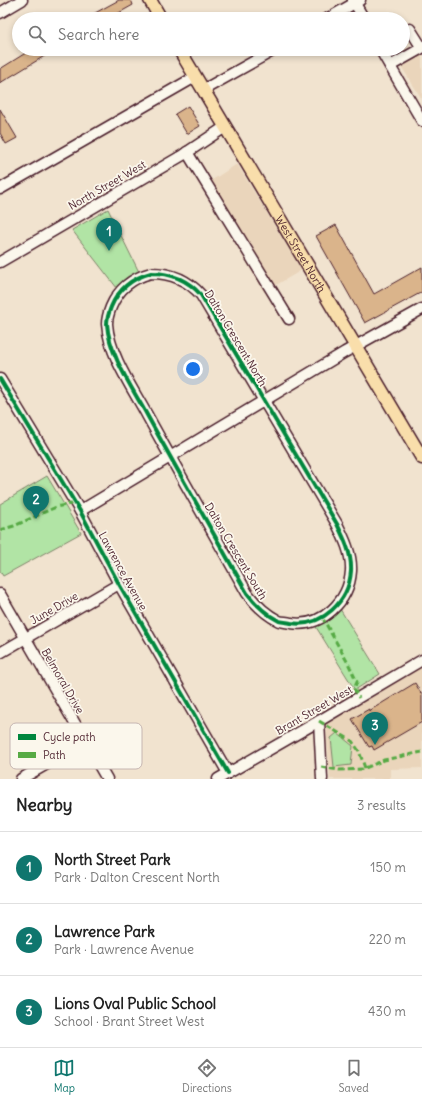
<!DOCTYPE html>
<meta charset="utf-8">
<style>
:root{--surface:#fff;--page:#f2f2f2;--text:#222;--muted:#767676;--line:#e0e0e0;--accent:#0f766e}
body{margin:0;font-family:Delius,sans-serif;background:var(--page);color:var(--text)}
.you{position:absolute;left:193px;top:369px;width:14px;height:14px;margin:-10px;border:3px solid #fff;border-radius:50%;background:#1a73e8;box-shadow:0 0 0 6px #1a73e833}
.badge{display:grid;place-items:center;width:26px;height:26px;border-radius:50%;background:var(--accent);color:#fff;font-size:13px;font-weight:700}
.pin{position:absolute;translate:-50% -33px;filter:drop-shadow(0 1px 2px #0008)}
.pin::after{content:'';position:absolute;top:21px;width:14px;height:12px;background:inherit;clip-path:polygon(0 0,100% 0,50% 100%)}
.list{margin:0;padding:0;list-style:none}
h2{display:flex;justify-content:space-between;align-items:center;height:52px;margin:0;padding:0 16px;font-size:17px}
h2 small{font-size:13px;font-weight:400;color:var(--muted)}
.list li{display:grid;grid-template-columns:26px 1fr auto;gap:12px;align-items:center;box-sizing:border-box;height:72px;padding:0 16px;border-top:1px solid var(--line)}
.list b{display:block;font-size:15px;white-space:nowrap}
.list p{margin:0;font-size:13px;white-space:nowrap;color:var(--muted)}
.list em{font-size:13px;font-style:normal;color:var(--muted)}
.icon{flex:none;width:22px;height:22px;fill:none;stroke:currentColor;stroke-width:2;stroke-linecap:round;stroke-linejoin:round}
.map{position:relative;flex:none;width:422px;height:779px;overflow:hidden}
.search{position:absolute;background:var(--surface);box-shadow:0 2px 6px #0003;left:12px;right:12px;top:12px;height:44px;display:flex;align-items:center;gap:10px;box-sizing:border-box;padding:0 14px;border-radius:22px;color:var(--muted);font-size:15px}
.sheet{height:268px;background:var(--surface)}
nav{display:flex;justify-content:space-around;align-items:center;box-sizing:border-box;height:56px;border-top:1px solid var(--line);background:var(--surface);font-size:11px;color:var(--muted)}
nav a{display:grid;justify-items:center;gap:2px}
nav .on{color:var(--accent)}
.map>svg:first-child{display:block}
</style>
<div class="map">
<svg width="422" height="779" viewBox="0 0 422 779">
<rect width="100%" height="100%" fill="#f1e3cf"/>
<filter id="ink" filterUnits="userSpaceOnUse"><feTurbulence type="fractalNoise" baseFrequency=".025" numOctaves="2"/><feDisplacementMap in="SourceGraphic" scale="8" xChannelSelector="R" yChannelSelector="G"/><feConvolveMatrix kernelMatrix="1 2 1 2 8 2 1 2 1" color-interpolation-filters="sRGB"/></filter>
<g filter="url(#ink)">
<g fill="#ead5bb">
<path d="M422,53V99L401,66Z"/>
<path d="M237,164L302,270L264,292L203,186Z"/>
<path d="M422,666V768L390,769V779H330L326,721Z"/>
</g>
<g fill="#b1e4a5" stroke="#7e8268">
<path d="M108,209L139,272L117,288L72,230Z"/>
<path d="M47,476L81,533L3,576L0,571V504Z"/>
<path d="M340,609L380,674L355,690L316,627L331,619Z"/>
<path d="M337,733L353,746L351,765L334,767L331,738Z"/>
</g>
<g fill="#dab48b" stroke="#4a1f2b">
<path d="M119,0H131L133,5L108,19H84Z"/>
<path d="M32,49H56L0,83V69Z"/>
<path d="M188,106L200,126L187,134L175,114Z"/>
<path d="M0,109L17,138L6,144L0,133Z"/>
<path d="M336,225L374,294L422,267V292L365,323L316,236Z"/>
<path d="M415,683L422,695V722L374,750L372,746L369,747L352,719L369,709V711Z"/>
</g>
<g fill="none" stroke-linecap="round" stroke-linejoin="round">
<defs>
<g id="minor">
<path d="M353,0L364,19"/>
<path d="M0,13L22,0"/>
<path d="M327,19L360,0"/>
<path d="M380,49L422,121"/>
<path d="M390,66L422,48L410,29"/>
<path d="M203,90L276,49"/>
<path d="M187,152L289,319"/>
<path d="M0,189L195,77"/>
<path d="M0,262L183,155L225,127"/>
<path d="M151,273C171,273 188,280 201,295L337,524C344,538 352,554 351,571C349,601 322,628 291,623C287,622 283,622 279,621C265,614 256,605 247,593C214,534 180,475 147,415C133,389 109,355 107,324C107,318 109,312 111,307C119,288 132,278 151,273Z"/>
<path d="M0,379L80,511L119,584L228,773"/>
<path d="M80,511L345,352L422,309"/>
<path d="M0,594L107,779"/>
<path d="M0,653L119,584"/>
<path d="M319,721L322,779"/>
<path d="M21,779L85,742"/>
<path d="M218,779L319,721L422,660"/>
</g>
<g id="major">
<path d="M150,0L161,19"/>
<path id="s1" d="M179,49L422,458"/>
</g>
</defs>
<use href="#minor" stroke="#4a1f2b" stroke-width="13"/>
<use href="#major" stroke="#4a1f2b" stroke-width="15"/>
<use href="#minor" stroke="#fbf7ec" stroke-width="10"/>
<use href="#major" stroke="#f9deab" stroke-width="12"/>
<g stroke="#57aa44" stroke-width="3" stroke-dasharray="6 3" stroke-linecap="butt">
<path d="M0,530L14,526L56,507L75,503"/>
<path d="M322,617L348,663L357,682L354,689L359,698"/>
<path d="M319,721L352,741L359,751L365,768"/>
<path d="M321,767L339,770L363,769L384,760L422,752"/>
</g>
<defs>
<g id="cycleway">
<path d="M151,273C171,273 188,280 201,295L337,524C344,538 352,554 351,571C349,601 322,628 291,623C287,622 283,622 279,621C265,614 256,605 247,593C214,534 180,475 147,415C133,389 109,355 107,324C107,318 109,312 111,307C119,288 132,278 151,273Z"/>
<path d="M0,379L80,511L119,584L228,773"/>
</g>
</defs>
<use href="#cycleway" stroke="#fbf7ec" stroke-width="6"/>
<use href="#cycleway" stroke="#00873e" stroke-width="4"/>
</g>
</g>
<g text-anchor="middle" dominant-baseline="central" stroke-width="3.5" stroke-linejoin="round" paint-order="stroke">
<g font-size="11" fill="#4a1f2b" stroke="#fbf7ec">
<text transform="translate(107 185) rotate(-30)">North Street West</text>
<text stroke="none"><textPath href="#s1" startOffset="238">West Street North</textPath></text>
<text transform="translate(236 338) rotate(59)">Dalton Crescent North</text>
<text transform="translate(236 551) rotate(59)">Dalton Crescent South</text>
<text transform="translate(123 571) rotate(61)">Lawrence Avenue</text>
<text transform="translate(54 608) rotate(-30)">June Drive</text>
<text transform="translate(63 681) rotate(60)">Belmoral Drive</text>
<text transform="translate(314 710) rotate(-30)">Brant Street West</text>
</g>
</g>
<rect x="10" y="723" width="132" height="46" rx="6" fill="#fbf7ec" stroke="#c6b6b2" stroke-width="1"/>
<rect x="18" y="734" width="18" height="6" fill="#00873e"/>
<rect x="18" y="752" width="18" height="6" fill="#57aa44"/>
<g font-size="11" fill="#4a1f2b">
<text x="43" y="741">Cycle path</text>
<text x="43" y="759">Path</text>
</g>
</svg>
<div class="you"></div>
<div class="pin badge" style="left:109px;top:251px">1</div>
<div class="pin badge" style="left:36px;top:519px">2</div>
<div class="pin badge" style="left:375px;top:745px">3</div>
<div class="search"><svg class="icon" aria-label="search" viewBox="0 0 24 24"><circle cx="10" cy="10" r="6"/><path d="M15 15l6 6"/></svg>Search here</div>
</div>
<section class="sheet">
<h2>Nearby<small>3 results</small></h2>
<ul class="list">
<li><span class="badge">1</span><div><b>North Street Park</b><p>Park · Dalton Crescent North</p></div><em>150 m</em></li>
<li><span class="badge">2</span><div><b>Lawrence Park</b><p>Park · Lawrence Avenue</p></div><em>220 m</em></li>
<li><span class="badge">3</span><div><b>Lions Oval Public School</b><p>School · Brant Street West</p></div><em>430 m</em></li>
</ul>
</section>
<nav>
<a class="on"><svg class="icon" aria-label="map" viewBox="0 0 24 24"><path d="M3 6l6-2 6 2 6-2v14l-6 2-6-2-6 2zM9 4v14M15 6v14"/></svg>Map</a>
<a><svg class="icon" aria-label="directions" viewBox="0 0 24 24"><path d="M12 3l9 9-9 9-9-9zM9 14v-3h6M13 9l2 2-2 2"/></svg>Directions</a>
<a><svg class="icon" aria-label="saved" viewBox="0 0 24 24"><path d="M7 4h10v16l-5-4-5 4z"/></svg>Saved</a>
</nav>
